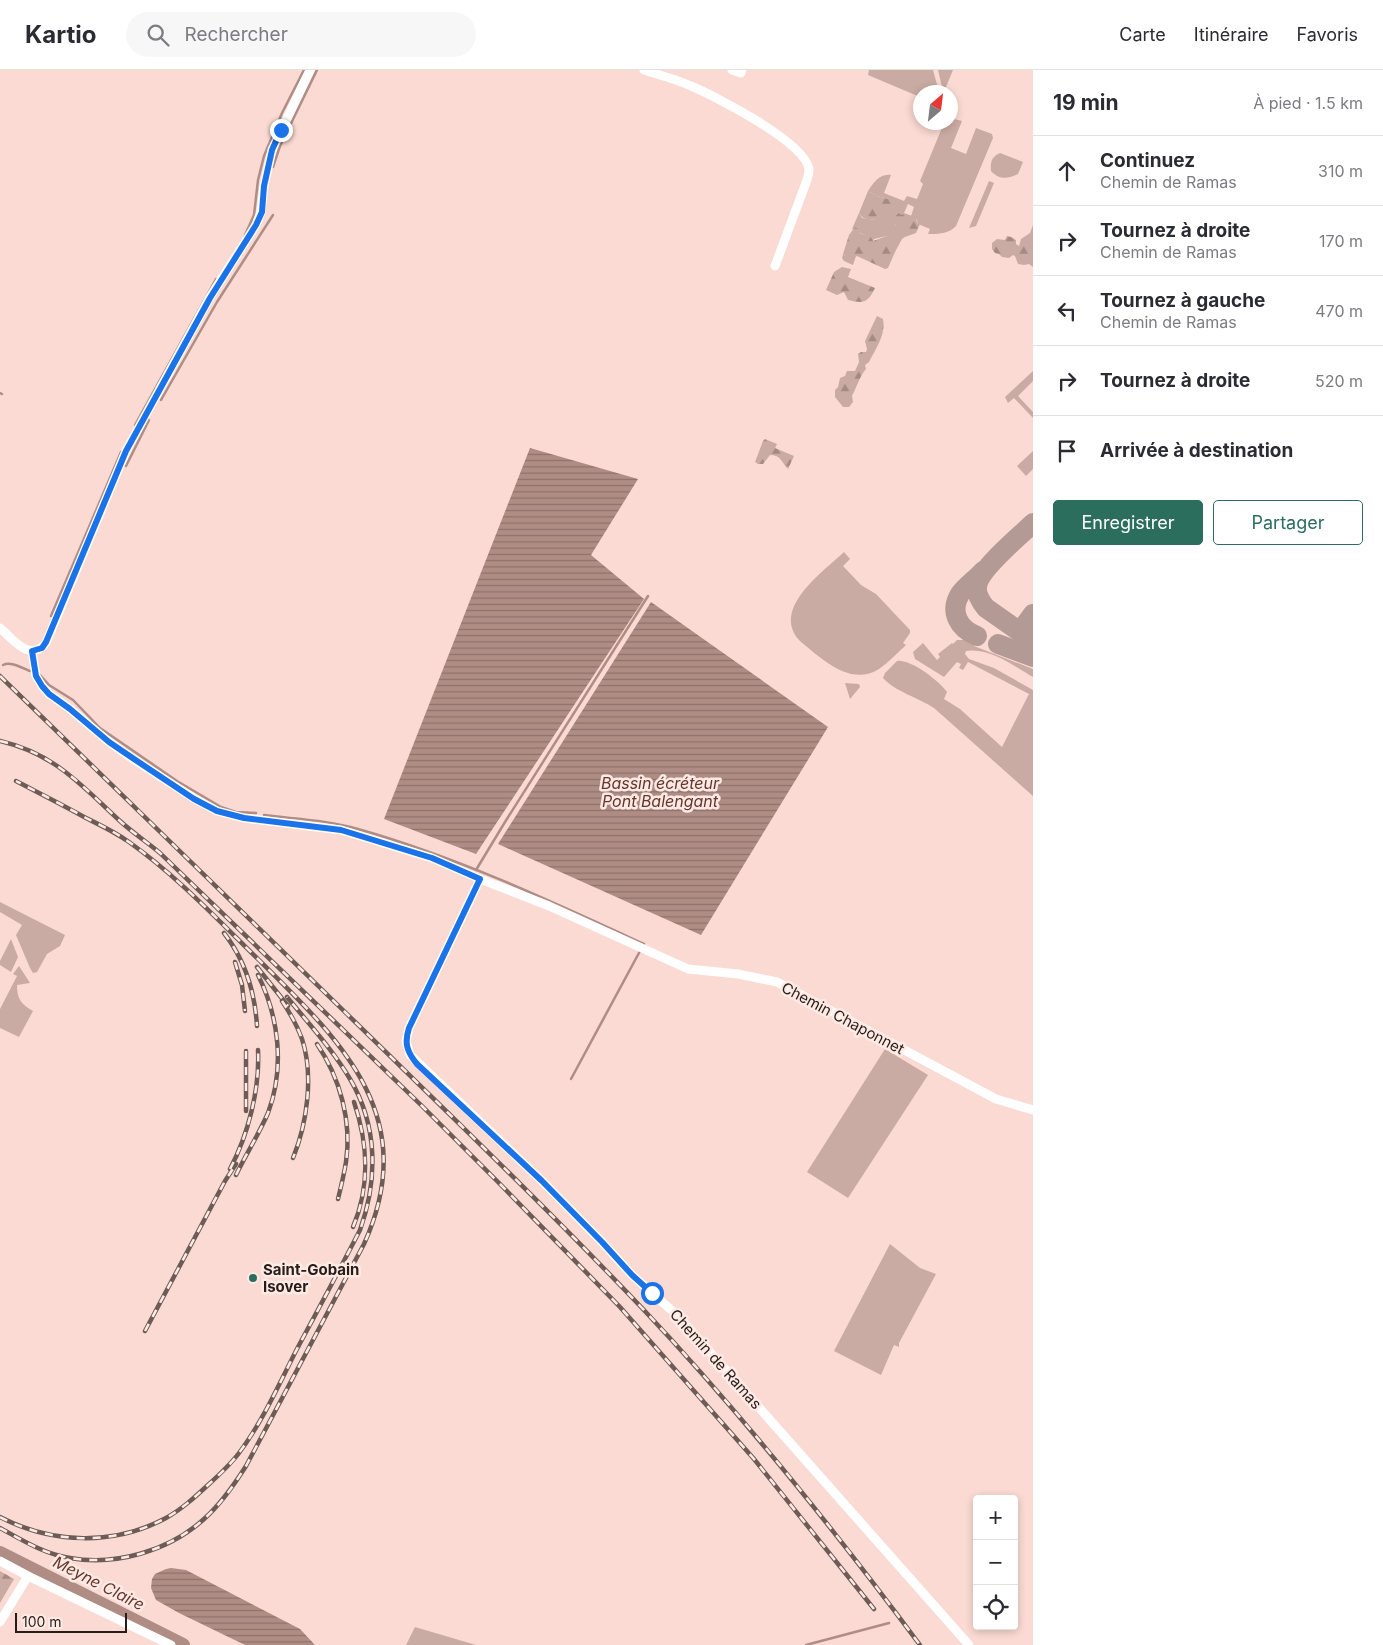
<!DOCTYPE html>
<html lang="fr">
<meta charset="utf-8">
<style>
:root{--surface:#fff;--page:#f7f7f7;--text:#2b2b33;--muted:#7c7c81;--line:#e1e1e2;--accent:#2c6e5e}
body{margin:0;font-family:Inter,sans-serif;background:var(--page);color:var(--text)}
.controls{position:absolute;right:15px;bottom:15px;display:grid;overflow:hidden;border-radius:5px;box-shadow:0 2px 8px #0003}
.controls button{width:45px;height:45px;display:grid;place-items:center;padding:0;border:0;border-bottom:1px solid var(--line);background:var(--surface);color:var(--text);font:25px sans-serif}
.compass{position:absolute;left:913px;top:15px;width:45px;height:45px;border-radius:50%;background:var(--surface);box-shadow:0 2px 8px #0003;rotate:28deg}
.scale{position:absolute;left:15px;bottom:12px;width:112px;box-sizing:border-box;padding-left:5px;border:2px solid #281c19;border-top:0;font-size:14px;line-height:18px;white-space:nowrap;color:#281c19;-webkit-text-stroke:4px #feeae5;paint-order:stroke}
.stop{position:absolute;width:15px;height:15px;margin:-11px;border:4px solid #1a73e8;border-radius:50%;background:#fff}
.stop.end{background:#1a73e8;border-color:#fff;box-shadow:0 1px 5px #0008}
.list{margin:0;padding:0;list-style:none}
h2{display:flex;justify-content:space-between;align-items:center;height:65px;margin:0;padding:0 20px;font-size:21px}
h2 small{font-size:16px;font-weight:400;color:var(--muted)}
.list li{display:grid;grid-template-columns:32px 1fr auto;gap:15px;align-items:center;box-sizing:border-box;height:70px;padding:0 20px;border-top:1px solid var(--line)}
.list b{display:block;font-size:19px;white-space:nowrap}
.list p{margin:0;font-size:16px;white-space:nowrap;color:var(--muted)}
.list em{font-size:16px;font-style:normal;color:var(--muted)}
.actions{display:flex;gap:10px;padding:15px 20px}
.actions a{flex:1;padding:11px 0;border:1px solid var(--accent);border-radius:5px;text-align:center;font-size:18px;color:var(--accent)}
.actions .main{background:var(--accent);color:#fff}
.icon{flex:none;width:28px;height:28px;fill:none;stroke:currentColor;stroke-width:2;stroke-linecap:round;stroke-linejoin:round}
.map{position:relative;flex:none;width:1033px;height:1575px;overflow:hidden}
header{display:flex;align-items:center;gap:30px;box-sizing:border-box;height:70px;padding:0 25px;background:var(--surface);border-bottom:1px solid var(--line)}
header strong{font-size:24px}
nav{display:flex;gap:28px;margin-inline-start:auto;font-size:18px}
.search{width:350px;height:45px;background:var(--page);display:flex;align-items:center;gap:12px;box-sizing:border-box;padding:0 18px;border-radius:28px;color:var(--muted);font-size:19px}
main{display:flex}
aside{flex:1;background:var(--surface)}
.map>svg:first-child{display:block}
</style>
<header>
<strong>Kartio</strong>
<div class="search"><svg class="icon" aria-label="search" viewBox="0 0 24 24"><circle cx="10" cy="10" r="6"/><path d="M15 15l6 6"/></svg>Rechercher</div>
<nav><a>Carte</a><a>Itinéraire</a><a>Favoris</a></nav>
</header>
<main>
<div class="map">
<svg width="1033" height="1575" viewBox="0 0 1033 1575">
<defs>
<pattern id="forest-firs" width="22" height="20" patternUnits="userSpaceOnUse" patternTransform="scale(1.25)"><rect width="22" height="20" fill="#caaba3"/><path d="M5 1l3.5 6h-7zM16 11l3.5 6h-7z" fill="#a48a84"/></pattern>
<pattern id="water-rules" width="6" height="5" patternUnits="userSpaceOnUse" patternTransform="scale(1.25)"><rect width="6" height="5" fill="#af8d84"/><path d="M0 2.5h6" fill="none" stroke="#8e726b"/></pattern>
</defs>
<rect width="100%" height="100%" fill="#fadad2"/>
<g fill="#caaba3">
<path d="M869,0H933L939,22H921L920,27L868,5Z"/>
<path d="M938,0H953L946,17H942Z"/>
<path d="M951,48L962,51L951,78L966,84L976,58L992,64L993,68L956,156C948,164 939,164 928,164L930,159L918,154L917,150L911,146L914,137L908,134L904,143L901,145L897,153L895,155L905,167L902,169L895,182V174L887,166L874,169L873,171L865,165L852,159L859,143L862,148L875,150L888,129L877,126L868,121C873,113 880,103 891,105L884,123L904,131L907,126L917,129L923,114L920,111L944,53L951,52Z"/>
<path d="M1000,83L1023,92L1018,104C1008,109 999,110 991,101C990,91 992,87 1000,83Z"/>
<path d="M989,111L994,113L976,156L969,158Z"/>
<path d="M851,180H853L856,186L853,195L844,191L842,188L843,184L845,186Z"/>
<path d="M1033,301V311L1018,326L1033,342V348L1014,328L1008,333L1005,327Z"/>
<path d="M1033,381V399L1026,406L1017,396Z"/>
<path d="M844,482L850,489L843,496L861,515L876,524L910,560V563L903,573L906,575C897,583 889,592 879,599C850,617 822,589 800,571C770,539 823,502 844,482Z"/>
<path d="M957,570H965L974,573V576L1033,599V607C1014,596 989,577 966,581L965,584L969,589L994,598L1033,620V726L934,638C919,628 894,621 883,608L885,603L897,591C911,589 939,611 947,622L944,629L960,639L1002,677L1029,624L968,592L963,600L959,598L961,594L957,592L944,607L915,589L913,582L923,573L937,590L940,587L938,584L952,573L953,574Z"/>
<path d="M845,613L859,614L860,617L850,629Z"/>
<path d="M0,832L65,865L60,876L47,884L37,902L33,903L30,898L16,865L22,855L0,842Z"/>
<path d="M11,869L18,887L11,902L0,895V891Z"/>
<path d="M19,896L30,913L17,915C17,929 21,934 33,941L19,967L0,958V939L17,906L13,904Z"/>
<path d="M885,979L928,1005L848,1128L807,1102Z"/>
<path d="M890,1174L920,1198L936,1204L899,1273V1277L894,1275L881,1305L834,1281Z"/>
<path d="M415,1557L476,1575H406Z"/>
</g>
<g fill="url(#forest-firs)">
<path d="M868,121L877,126L888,129L892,132L889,143L883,149L878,148L875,150C868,148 864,151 859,143Z"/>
<path d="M899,143L901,145L904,143L915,147L918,154H920L916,163L905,167L894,158L897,151L894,149V147Z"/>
<path d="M1033,155V197L1029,194L1024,195L1018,194L1015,186L1013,185L1009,188L1002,187L999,184L995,183L992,179V173L997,169L1005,170L1007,166L1011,167L1016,170V174L1019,176L1021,169L1030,163Z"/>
<path d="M855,157L858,159L860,163L865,165L869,164L873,171L887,166L896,170L895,182L888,198L885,199L857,186L855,187L853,180H851L848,185L845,186L843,184L849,165Z"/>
<path d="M842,197L851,199L848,207L875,218C868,233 863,234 848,230L844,222L837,225L826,220L834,202Z"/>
<path d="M877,246L883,249C886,265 876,278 869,292L865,295L866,299C859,307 857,317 852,326L853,332L849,337H843L835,327V320L838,317L840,308L845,306L847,301H855L859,292L858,284L861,282H866L867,279L865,271Z"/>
<path d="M765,369L777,374L775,378L794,386L788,399C782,393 781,385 770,385L763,394H758L755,392L763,371Z"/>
<path d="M0,1501L14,1509L0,1533Z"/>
</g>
<g fill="url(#water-rules)">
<path d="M530,378L638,409L591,485L644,529L476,784L384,749Z"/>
<path d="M651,532L828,657L701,865L498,774Z"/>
<path d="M171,1498L186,1500L300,1559L315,1575H245L179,1543L156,1530L151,1518L152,1509L155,1504L166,1499Z"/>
</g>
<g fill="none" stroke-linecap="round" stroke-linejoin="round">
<g stroke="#af8d84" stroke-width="2.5">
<path d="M273,97L280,76L317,0"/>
<path d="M245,165L254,145L258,110L264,86L282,43L304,0"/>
<path d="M0,323L2,324"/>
<path d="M161,330L217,232L273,145"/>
<path d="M135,355L216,209"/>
<path d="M126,396L149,350"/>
<path d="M51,546L121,382"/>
<path d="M3,595C11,591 22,598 30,601"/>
<path d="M40,605L49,615L73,630L100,658L177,711L221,737L236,742L256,743"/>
<path d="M264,745C295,749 328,750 358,759C457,787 551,831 644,874L643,876"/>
<path d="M476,800L505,752L648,526"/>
<path d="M571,1009L640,881"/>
<path d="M806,1575L889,1553"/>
</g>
<path stroke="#af8d84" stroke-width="14" d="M0,1483L183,1575"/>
<g stroke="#b49a94" stroke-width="20">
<path d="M1033,453C1020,466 978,500 977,517C976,525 981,532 986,538L1033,571"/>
<path d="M1033,544L1025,555L1023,561L1027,567L1033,569"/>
<path d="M977,566C959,559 949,542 960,524C966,516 976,509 983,501"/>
<path d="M998,574L1033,587"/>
</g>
<g stroke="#fff" stroke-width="9">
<path d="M644,0C659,5 676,9 691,16C715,26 805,72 809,99C809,102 808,107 807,110L775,196"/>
<path d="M732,0L741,3L742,0"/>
<path d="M0,558C13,569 30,593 46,573L126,381L210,227L256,155L261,142L264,116L272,80L310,0"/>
<path d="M32,581L36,606L42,616L49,624L70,639L109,672L133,689L195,729L217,741L244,748L341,760L432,788L480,809L409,958L406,971L410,985L542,1111L602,1172L632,1205L679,1247L969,1575"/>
<path d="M480,809L549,836L688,899L738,904L777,912L996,1029L1033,1040"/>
<path d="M0,1491L28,1506L171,1575"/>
<path d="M0,1552L28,1506"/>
</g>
<defs>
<g id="rail">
<path d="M0,606C116,719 231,831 347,944C446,1041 546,1137 642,1238C742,1344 833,1458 920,1575"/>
<path d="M0,671C55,684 81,715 120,751C133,763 147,772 160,783L422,1036L500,1114L620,1237L754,1389L874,1539"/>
<path d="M224,863C245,890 255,923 257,956"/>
<path d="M235,892L242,915L245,941"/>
<path d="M257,897L288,936"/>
<path d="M282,931C290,943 297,955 302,969C314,1005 307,1054 293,1088"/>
<path d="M317,974C340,1008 352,1051 346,1092C344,1104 341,1117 338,1129"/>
<path d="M246,981V1041"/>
<path d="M230,1099C248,1065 260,1019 258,980"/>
<path d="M236,1105C246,1084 259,1064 268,1043C285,998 279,947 258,905"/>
<path d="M353,1157C370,1117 368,1073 354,1032"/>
<path d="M145,1261L225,1111L236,1094"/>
<path d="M0,1447C52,1474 114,1476 166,1448C182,1439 195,1427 208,1415C219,1405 230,1395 239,1383C263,1351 280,1312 298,1277C319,1238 340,1199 360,1160C378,1110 378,1056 350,1009C333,980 309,954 287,927"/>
<path d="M0,1458C22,1470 44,1484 70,1488C116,1496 169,1481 204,1449C221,1434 234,1415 246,1396L364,1174C421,1048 344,974 260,891C218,850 177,806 129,772C115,762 100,755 86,748C63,735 39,723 16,711"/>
</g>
</defs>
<use href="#rail" stroke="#6d5b56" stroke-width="4.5"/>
<use href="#rail" stroke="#feeae5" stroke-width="2.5" stroke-dasharray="8" stroke-linecap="butt"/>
</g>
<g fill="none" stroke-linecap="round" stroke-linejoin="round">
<path stroke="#1a73e8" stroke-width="6" d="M281,60L272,80L264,116L262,142L256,155L210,228L126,381L46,572L42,578L32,581L36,606L42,616L49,624L70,639L109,672L134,689L194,729L217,741L244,748L341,760L432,788L480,809L409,958C404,973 407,982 417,994L542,1111L602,1172L632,1205L652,1223"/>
</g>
<circle fill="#2c6e5e" stroke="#feeae5" stroke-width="2" cx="253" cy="1208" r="5"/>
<g text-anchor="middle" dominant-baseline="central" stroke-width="5" stroke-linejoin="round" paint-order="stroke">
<g font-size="15" fill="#281c19" stroke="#feeae5">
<text transform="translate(843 948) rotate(28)">Chemin Chaponnet</text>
<text transform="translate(716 1289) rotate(48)">Chemin de Ramas</text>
</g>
<g font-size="15" font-weight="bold" fill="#281c19" stroke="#feeae5" text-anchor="start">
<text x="263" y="1199">Saint-Gobain<tspan x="263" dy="17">Isover</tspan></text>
</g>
<g font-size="16" font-style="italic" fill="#67362a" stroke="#feeae5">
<text x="660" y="713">Bassin écréteur<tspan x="660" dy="18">Pont Balengant</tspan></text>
<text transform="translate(99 1513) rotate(27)">Meyne Claire</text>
</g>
</g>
</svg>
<div class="controls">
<button>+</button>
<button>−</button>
<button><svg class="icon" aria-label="locate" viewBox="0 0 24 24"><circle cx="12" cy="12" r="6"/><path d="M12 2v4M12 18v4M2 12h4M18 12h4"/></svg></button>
</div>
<svg class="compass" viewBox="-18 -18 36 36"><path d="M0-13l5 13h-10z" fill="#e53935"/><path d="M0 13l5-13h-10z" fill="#7c7c81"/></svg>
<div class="scale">100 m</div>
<div class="stop" style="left:652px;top:1223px"></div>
<div class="stop end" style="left:281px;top:60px"></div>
</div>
<aside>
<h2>19 min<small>À pied · 1.5 km</small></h2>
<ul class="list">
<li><svg class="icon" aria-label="ahead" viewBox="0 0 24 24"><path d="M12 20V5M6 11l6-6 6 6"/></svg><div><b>Continuez</b><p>Chemin de Ramas</p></div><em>310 m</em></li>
<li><svg class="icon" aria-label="right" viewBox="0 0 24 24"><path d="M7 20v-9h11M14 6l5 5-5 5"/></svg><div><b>Tournez à droite</b><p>Chemin de Ramas</p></div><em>170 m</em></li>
<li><svg class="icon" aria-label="left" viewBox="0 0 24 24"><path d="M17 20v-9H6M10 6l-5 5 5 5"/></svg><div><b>Tournez à gauche</b><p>Chemin de Ramas</p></div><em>470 m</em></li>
<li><svg class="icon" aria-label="right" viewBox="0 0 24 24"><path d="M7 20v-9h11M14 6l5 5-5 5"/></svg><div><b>Tournez à droite</b></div><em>520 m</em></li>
<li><svg class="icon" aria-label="arrive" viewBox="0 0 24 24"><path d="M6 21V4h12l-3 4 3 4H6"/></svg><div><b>Arrivée à destination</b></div></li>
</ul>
<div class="actions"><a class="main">Enregistrer</a><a>Partager</a></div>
</aside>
</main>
